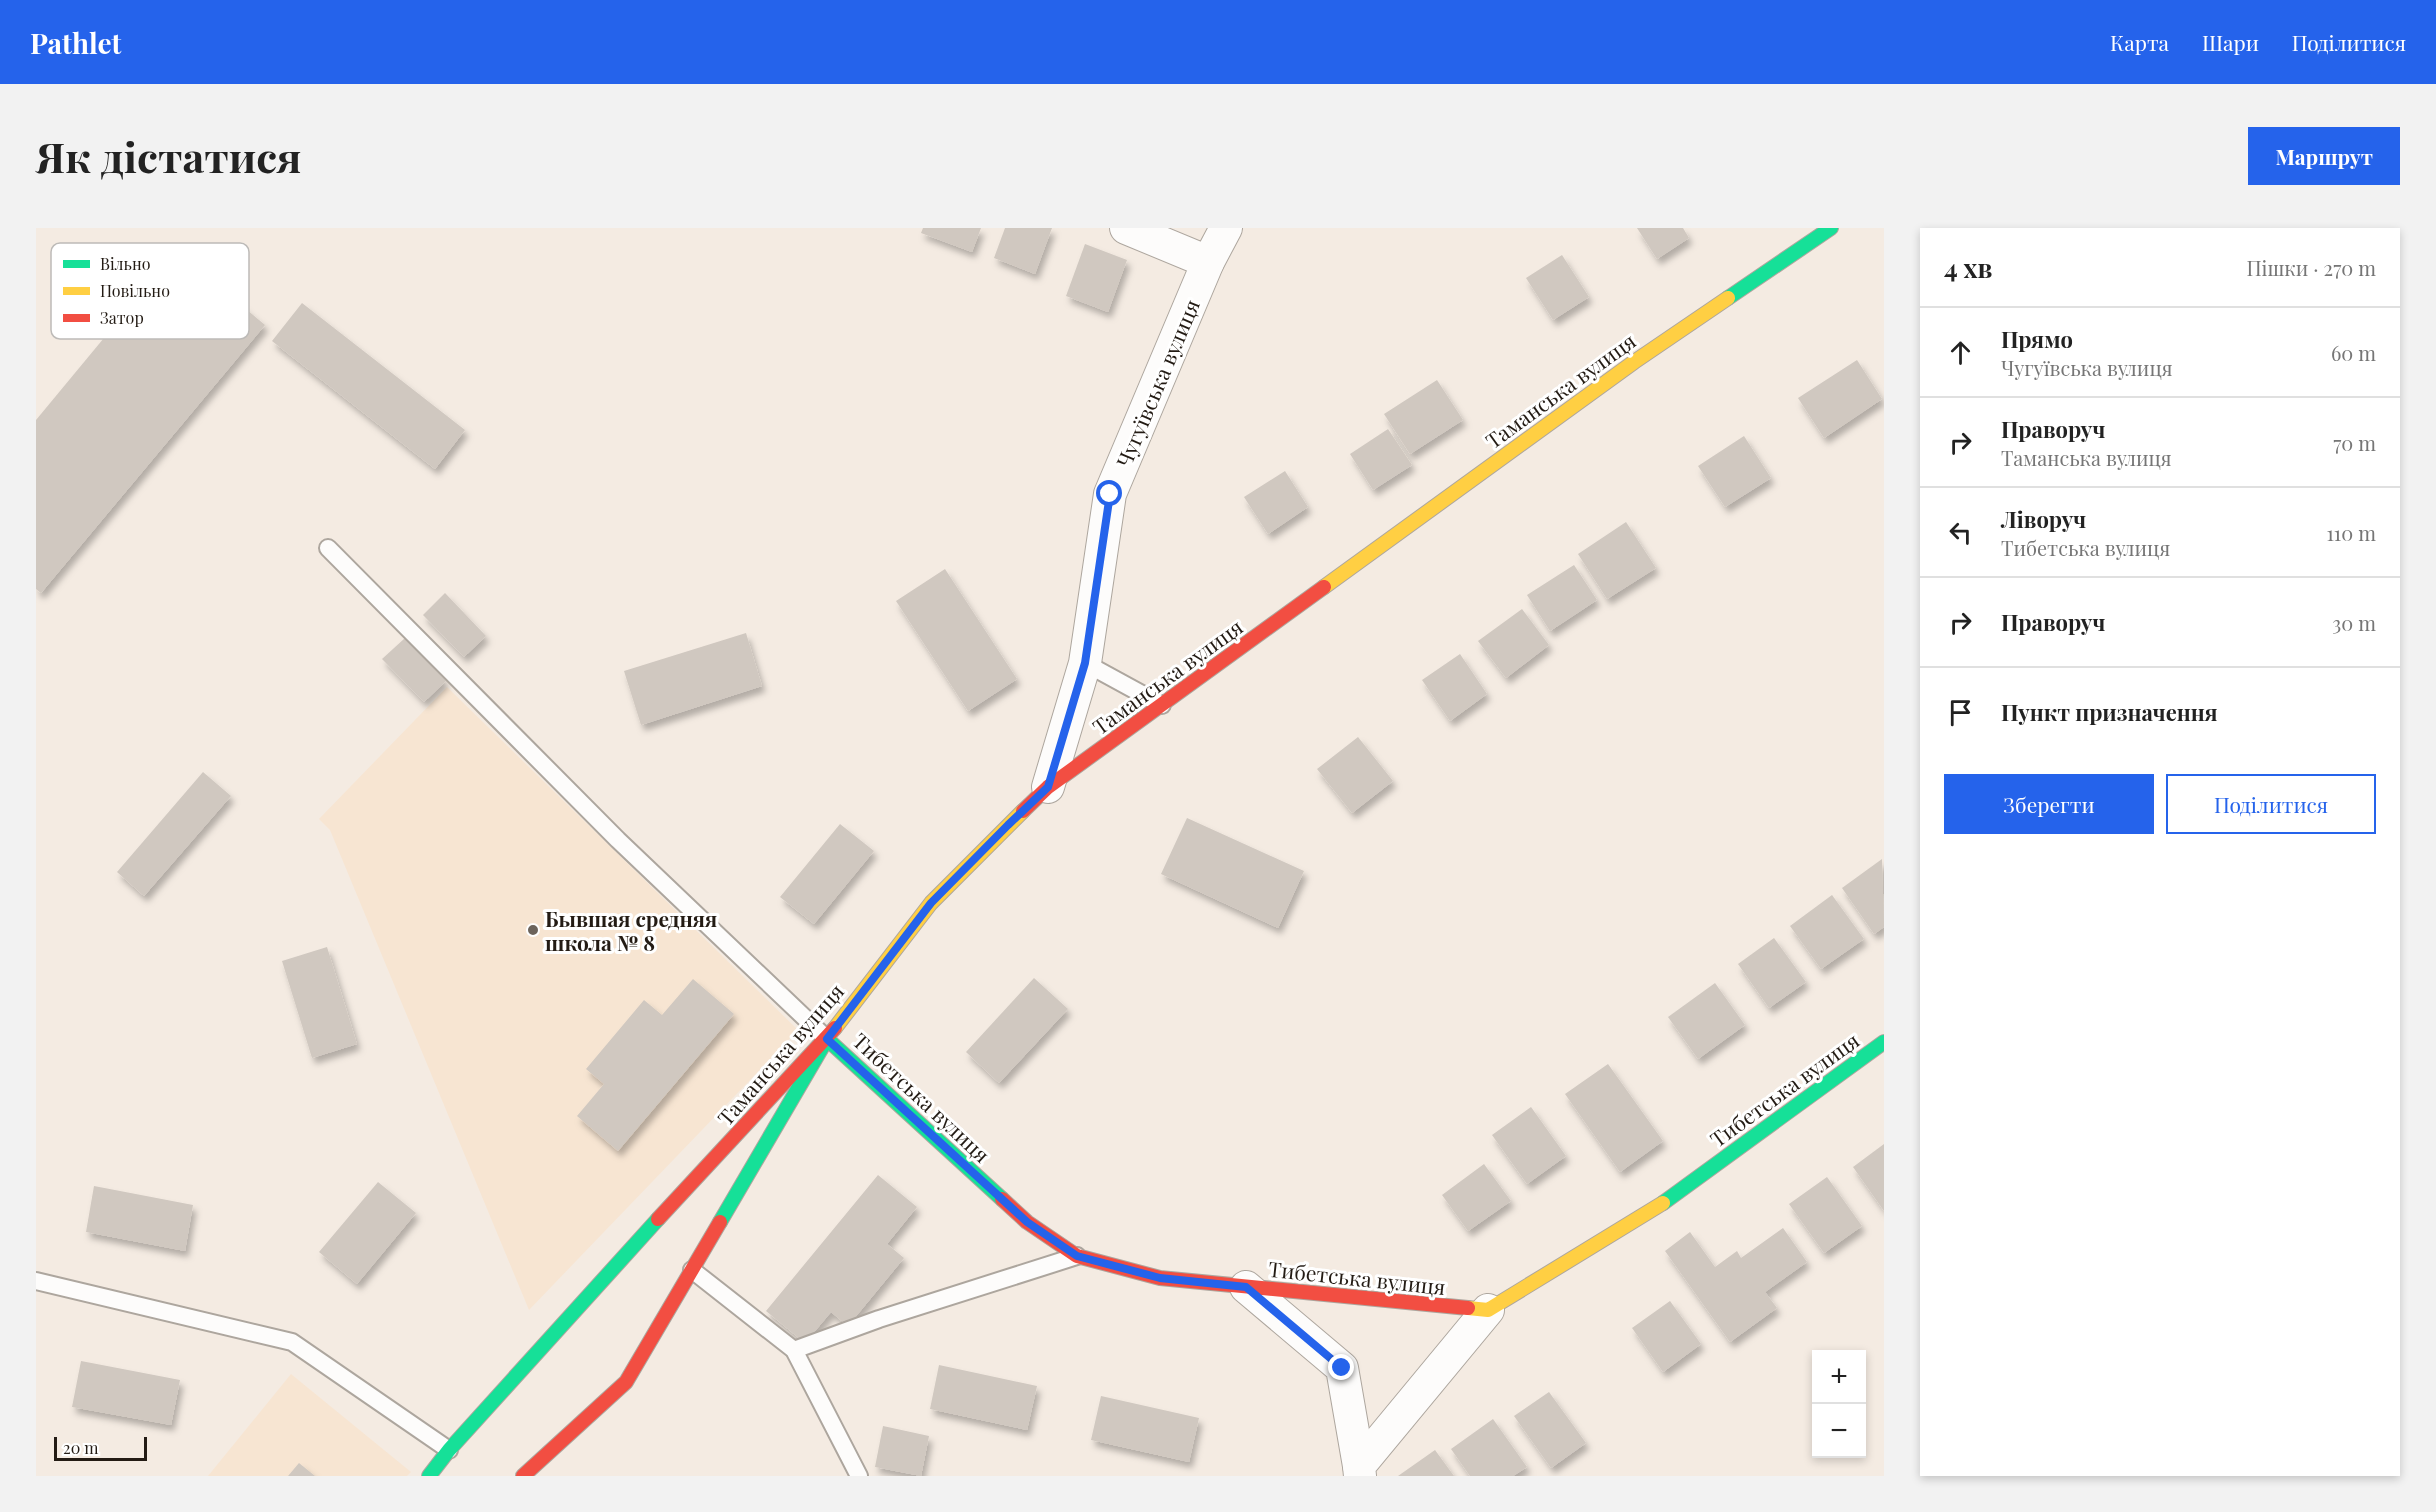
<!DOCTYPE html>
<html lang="uk">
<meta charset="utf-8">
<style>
:root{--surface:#fff;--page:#f2f2f2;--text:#222;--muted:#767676;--line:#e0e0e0;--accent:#2563eb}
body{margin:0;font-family:"Playfair Display",serif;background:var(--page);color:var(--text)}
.controls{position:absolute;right:18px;bottom:18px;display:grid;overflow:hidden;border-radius:0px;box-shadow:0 3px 9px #0003}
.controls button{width:54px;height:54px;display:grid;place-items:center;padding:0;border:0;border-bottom:2px solid var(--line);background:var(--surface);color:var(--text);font:30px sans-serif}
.scale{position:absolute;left:18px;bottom:15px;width:93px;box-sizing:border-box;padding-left:6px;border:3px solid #231b14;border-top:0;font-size:16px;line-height:21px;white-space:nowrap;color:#231b14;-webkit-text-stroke:4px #fff;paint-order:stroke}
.stop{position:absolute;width:18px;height:18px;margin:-14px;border:4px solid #2563eb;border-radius:50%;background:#fff}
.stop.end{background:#2563eb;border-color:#fff;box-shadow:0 2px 6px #0008}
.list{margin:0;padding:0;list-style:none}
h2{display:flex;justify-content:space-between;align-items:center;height:78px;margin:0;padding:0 24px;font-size:26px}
h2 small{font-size:20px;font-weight:400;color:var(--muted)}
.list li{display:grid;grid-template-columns:39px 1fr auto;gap:18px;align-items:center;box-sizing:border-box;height:90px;padding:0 24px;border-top:2px solid var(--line)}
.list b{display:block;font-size:22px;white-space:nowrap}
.list p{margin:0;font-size:20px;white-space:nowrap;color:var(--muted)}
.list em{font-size:20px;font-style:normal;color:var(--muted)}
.actions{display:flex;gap:12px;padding:18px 24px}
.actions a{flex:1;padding:14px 0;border:2px solid var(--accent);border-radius:0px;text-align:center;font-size:21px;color:var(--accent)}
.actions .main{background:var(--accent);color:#fff}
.icon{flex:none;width:33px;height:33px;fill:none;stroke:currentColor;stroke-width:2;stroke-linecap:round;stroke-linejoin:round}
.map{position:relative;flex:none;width:1848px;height:1248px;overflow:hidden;border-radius:0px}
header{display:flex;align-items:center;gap:36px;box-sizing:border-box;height:84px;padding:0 30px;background:var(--accent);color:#fff}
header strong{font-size:28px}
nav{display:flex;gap:33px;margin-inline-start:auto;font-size:21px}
.intro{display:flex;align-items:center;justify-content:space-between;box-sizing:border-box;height:144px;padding:0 36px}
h1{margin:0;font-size:42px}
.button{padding:15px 27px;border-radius:0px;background:var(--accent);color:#fff;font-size:21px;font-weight:700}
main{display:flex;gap:36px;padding:0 36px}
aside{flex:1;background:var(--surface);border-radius:0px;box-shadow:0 3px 9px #0003}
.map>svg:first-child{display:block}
</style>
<header>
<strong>Pathlet</strong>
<nav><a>Карта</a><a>Шари</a><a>Поділитися</a></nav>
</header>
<div class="intro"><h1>Як дістатися</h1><a class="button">Маршрут</a></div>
<main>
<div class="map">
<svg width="1848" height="1248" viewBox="0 0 1848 1248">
<defs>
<filter id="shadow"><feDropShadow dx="3.5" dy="6" stdDeviation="3" flood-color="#0004"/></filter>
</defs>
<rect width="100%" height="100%" fill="#f4ebe2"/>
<g fill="#f7e5d2">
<path d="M411,459L762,802L493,1082L294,602L283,591Z"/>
<path d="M255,1146L375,1244L371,1248H172Z"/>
</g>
<g fill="#d0c8c0" filter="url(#shadow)">
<path d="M887,0H945L936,24L885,5Z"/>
<path d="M969,0H1016L999,46L958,30Z"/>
<path d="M1601,0H1647L1653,10L1621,31Z"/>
<path d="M1049,16L1091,32L1072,84L1030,68Z"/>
<path d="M140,23L229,97L5,365L0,361V192Z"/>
<path d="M1526,27L1553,69L1517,92L1490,50Z"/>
<path d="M266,75L429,202L399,241L236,113Z"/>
<path d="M1821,132L1846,171L1788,210L1762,170Z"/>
<path d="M1401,152L1427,192L1374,226L1348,186Z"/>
<path d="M1352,201L1376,237L1337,262L1314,226Z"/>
<path d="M1708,208L1735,250L1689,279L1662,238Z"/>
<path d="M1249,243L1272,279L1232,306L1208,269Z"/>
<path d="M1590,294L1620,340L1571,371L1542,326Z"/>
<path d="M1538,337L1561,372L1514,403L1491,367Z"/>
<path d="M909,341L981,451L932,483L860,373Z"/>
<path d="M409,365L450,408L428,429L387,387Z"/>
<path d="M1486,381L1513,417L1470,450L1442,413Z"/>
<path d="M710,405L726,458L605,497L588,443Z"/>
<path d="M369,410L410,453L388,474L346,431Z"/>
<path d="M1424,426L1451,466L1414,493L1386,452Z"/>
<path d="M1322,509L1357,553L1316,585L1281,541Z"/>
<path d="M167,544L195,568L108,668L81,644Z"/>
<path d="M1151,590L1268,643L1242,700L1125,646Z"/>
<path d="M804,596L838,623L778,696L744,669Z"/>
<path d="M1846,631L1848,699L1838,706L1806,660Z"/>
<path d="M1796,667L1828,711L1785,741L1754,698Z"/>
<path d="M1738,710L1770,754L1733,780L1702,736Z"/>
<path d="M291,719L321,816L276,830L246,733Z"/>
<path d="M998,750L1032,781L963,855L930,824Z"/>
<path d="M657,751L698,786L582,923L541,888L568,856L550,841L608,772L626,787Z"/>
<path d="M1679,755L1709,797L1662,831L1632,789Z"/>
<path d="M1572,836L1627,913L1584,944L1529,866Z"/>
<path d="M1495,879L1530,928L1491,956L1456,907Z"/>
<path d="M1848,916V983L1817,939Z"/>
<path d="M1448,936L1475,973L1432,1003L1406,967Z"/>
<path d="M842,947L881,979L851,1016L868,1030L812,1098L795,1084L769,1115L730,1083Z"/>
<path d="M1791,949L1826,998L1788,1025L1753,976Z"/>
<path d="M342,954L380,985L321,1056L283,1024Z"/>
<path d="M58,958L157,977L149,1023L50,1004Z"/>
<path d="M1747,1000L1771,1034L1729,1064L1741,1080L1694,1114L1629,1023L1654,1004L1679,1039L1701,1023L1705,1030Z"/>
<path d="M1634,1073L1665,1116L1627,1144L1596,1100Z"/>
<path d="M45,1133L144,1152L135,1197L36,1179Z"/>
<path d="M903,1137L1001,1158L991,1202L894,1181Z"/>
<path d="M1513,1164L1550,1215L1515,1240L1478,1188Z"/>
<path d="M1065,1168L1163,1190L1153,1234L1055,1212Z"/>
<path d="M1457,1191L1491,1239L1477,1248H1434L1415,1221Z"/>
<path d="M847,1198L893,1208L885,1248L839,1239Z"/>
<path d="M1399,1222L1418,1248H1362Z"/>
<path d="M263,1235L279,1248H252Z"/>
</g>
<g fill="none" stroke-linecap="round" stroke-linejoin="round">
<defs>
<g id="lane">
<path d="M292,320L582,612L791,811"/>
<path d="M1049,435L1126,477"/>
<path d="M656,1042L758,1122L823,1248"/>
<path d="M0,1053L256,1114L413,1222"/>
<path d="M758,1122L843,1091L1041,1028"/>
</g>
<g id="street">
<path d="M1090,0L1172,34"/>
<path d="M1012,559L1049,435L1074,266L1172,34L1190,0"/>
<path d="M1210,1059L1306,1140L1323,1238"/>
<path d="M1324,1248L1323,1238L1452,1082"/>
</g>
<g id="fast">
<path d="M1692,70L1795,0"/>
<path d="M1627,975L1848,814"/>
<path d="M684,994L791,811L966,971"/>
<path d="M393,1248L413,1222L622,991"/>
</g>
<g id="slow">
<path d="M1288,359L1598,134L1692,70"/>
<path d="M799,800L895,675L987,583"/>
<path d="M1432,1080L1452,1082L1627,975"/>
</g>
<g id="jam">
<path d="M987,583L1012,559L1288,359"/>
<path d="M966,971L991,994L1041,1028L1124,1050L1432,1080"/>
<path d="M622,991L799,800"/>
<path d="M487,1248L590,1154L684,994"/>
</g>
</defs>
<use href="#lane" stroke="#ada69e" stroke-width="20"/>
<use href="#street" stroke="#ada69e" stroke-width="34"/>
<use href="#fast" stroke="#ada69e" stroke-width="16"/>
<use href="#slow" stroke="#ada69e" stroke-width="16"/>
<use href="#jam" stroke="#ada69e" stroke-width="16"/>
<use href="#lane" stroke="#fdfcfb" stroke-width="16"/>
<use href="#street" stroke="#fdfcfb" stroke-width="32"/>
<use href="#fast" stroke="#16e098" stroke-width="14"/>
<use href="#slow" stroke="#ffcf43" stroke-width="14"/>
<use href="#jam" stroke="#f24e42" stroke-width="14"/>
</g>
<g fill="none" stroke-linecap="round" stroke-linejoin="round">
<path stroke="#2563eb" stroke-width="8" d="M1074,266L1049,435L1012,559L972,597L895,675L791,811L991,994L1041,1028L1124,1050L1210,1059L1306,1140"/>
</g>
<circle fill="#6c645c" stroke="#fff" stroke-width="2" cx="497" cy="702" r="6"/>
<g text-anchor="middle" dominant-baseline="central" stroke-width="6" stroke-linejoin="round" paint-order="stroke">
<g font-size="21" fill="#231b14" stroke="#fff">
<text transform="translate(1121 155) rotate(-67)">Чугуївська вулиця</text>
<text transform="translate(1524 162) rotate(-36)">Таманська вулиця</text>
<text transform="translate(1131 448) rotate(-36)">Таманська вулиця</text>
<text transform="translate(744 826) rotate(-49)">Таманська вулиця</text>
<text transform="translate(1748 861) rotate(-36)">Тибетська вулиця</text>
<text transform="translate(886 869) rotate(43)">Тибетська вулиця</text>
<text transform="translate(1321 1049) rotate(6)">Тибетська вулиця</text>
</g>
<g font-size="21" font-weight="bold" fill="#231b14" stroke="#fff" text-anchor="start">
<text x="509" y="690">Бывшая средняя<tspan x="509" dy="24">школа № 8</tspan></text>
</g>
</g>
<rect x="15" y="15" width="198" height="96" rx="9" fill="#fff" stroke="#bdbbb8" stroke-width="1.5"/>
<rect x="27" y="32" width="27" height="8" fill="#16e098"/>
<rect x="27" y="59" width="27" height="8" fill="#ffcf43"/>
<rect x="27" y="86" width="27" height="8" fill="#f24e42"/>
<g font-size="16" fill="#231b14">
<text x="64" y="42">Вільно</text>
<text x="64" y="69">Повільно</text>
<text x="64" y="96">Затор</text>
</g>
</svg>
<div class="controls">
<button>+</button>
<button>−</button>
</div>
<div class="scale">20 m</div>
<div class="stop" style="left:1074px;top:266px"></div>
<div class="stop end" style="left:1306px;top:1140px"></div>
</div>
<aside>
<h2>4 хв<small>Пішки · 270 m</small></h2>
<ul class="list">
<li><svg class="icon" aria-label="ahead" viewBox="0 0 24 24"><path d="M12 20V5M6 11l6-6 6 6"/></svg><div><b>Прямо</b><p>Чугуївська вулиця</p></div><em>60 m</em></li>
<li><svg class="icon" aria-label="right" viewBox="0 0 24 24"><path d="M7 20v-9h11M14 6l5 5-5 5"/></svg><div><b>Праворуч</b><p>Таманська вулиця</p></div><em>70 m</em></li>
<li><svg class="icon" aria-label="left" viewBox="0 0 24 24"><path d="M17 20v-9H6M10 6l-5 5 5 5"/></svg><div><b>Ліворуч</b><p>Тибетська вулиця</p></div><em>110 m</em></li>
<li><svg class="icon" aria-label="right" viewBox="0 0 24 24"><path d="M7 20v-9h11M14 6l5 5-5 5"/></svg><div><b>Праворуч</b></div><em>30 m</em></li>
<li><svg class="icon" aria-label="arrive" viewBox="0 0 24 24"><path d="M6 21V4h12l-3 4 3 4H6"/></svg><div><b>Пункт призначення</b></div></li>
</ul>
<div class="actions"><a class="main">Зберегти</a><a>Поділитися</a></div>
</aside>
</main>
